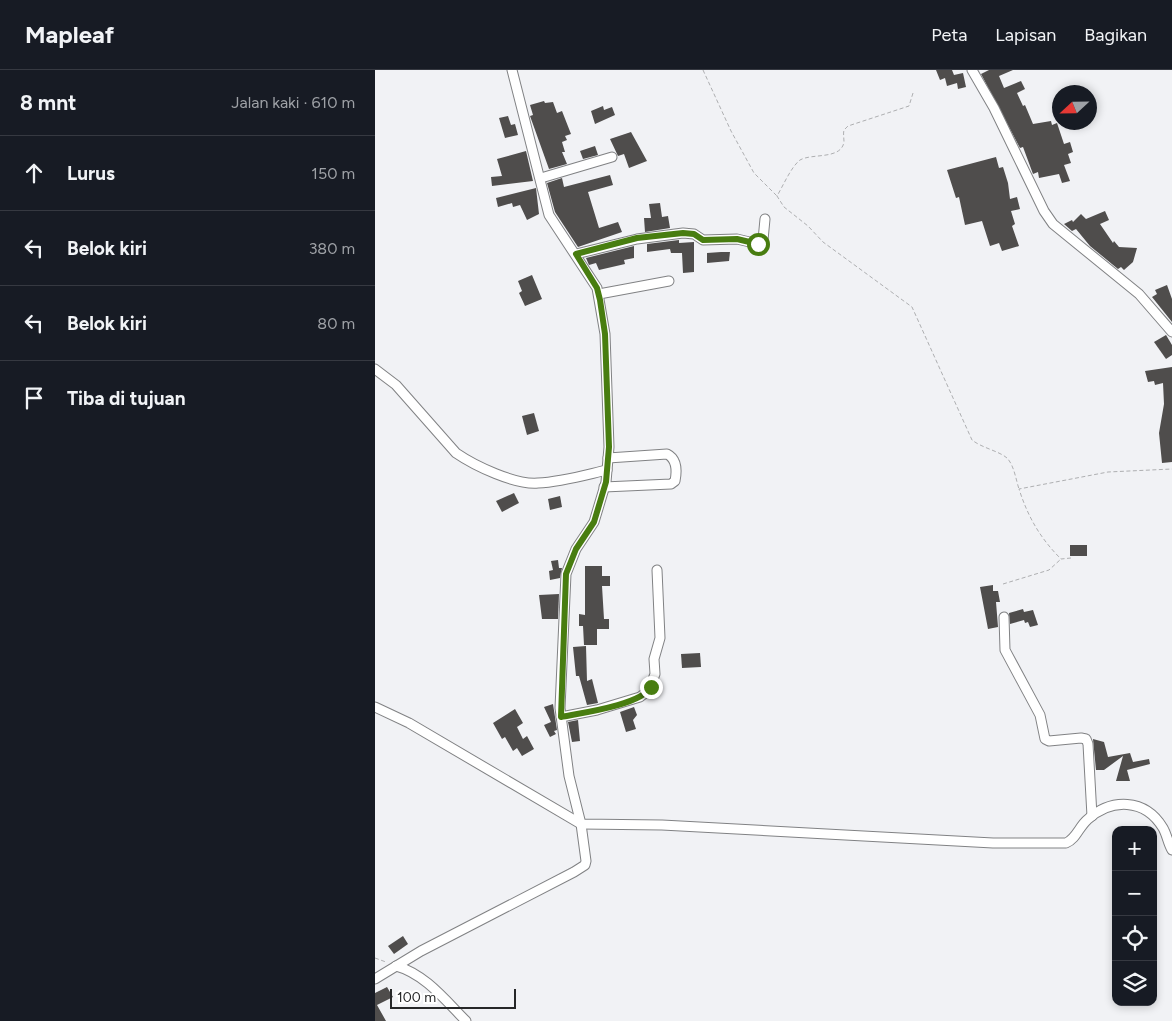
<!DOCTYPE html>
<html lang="id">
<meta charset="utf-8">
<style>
:root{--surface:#171b24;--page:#242831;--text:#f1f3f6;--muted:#9ea1a6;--line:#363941}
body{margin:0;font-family:Figtree,sans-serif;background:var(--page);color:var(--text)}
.controls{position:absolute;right:15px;bottom:15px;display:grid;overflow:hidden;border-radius:10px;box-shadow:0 2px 8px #0003}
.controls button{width:45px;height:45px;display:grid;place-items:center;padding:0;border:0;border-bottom:1px solid var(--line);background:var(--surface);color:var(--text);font:25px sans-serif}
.compass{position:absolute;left:677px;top:15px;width:45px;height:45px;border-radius:50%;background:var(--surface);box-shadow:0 2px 8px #0003;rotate:248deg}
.scale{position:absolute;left:15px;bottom:12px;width:126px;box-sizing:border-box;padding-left:5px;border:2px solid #262728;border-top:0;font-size:14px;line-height:18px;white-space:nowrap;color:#262728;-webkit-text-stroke:4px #fff;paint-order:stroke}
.stop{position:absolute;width:15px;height:15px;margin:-11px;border:4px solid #487d10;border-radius:50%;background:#fff}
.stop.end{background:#487d10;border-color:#fff;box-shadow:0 1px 5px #0008}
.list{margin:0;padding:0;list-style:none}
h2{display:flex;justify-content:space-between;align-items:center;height:65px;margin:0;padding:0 20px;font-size:21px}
h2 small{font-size:16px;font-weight:400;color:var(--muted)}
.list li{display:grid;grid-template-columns:32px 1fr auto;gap:15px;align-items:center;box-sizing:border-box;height:75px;padding:0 20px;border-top:1px solid var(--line)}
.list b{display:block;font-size:19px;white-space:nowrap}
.list em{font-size:16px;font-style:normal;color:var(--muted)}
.icon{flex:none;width:28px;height:28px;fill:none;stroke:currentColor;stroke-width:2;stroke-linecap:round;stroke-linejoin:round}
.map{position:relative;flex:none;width:797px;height:951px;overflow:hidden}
header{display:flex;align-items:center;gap:30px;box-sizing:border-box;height:70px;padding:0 25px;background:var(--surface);border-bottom:1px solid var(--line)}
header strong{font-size:24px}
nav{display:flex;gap:28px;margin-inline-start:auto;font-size:18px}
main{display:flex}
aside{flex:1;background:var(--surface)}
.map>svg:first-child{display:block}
</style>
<header>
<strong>Mapleaf</strong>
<nav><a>Peta</a><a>Lapisan</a><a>Bagikan</a></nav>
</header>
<main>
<aside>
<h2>8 mnt<small>Jalan kaki · 610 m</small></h2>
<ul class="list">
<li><svg class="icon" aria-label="ahead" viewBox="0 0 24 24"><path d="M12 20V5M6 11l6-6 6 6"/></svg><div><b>Lurus</b></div><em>150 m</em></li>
<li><svg class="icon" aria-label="left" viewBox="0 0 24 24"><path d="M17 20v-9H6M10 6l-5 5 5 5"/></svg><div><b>Belok kiri</b></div><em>380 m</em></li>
<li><svg class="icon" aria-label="left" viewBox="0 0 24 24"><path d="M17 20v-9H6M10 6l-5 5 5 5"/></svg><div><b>Belok kiri</b></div><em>80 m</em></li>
<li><svg class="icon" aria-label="arrive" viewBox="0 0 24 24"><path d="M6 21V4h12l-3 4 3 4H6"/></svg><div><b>Tiba di tujuan</b></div></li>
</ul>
</aside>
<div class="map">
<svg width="797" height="951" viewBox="0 0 797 951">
<rect width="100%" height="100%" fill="#f1f2f5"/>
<g fill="#4f4d4c">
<path d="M561,0H577L579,5L588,3L591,17L583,19L582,13L572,16L570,8L565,10Z"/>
<path d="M614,0H638L624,6L629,18L646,11L650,19L642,23L648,36L650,35L658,54L676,51L677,55L682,53L689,74L695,72L698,82L693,84L696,93L689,95L695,111L687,113L684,104L664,108L663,102L658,104L648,77L645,78L606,4Z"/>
<path d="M169,31L170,33L178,32L182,43L187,41L196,64L190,66L192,70L187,72L190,82H187L192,94L174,99L155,46L158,45L155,35Z"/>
<path d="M228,36L229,40L237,37L240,45L220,54L216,41Z"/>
<path d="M133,46L136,55L140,54L143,65L130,68L124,48Z"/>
<path d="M256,62L272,91L254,98L249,84L243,86L235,69Z"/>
<path d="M220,76L223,85L208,89L205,81Z"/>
<path d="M151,81L158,111L117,116L116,107L127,106L122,89Z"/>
<path d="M621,87L624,98L628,97L633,113L635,129L642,127L645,139L636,141L640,154L637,156L644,176L627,181L624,173L615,176L607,151L590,155L584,127L581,128L572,100Z"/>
<path d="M235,105L238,115L213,122L224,158L243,152L247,162L203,177L180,142L172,113L187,108L189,117Z"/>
<path d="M161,118L164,144L152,150L145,135L138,137L137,133L123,137L121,128Z"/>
<path d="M285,133L287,147L293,146L295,158L270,162L269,148H276L274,134Z"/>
<path d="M730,141L734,150L725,154L738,173L739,171L744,177L762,178L758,192L749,200L746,197L743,199L715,176L701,159L697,161L689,154L697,150L698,152L706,144L711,149Z"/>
<path d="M304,170V173L319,172V202L308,203L307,183H296L295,179L272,182V174Z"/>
<path d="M259,176V188L249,190L250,194L224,200L221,193L214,195L211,188Z"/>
<path d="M346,182H355L354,191L332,193V183Z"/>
<path d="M157,205L167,229L150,236L144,223L147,221L143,211Z"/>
<path d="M792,215L797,229V252L777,227L782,224L780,220Z"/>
<path d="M791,265L797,275V285L791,289L779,272Z"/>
<path d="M797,297V392L787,393L784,363L789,334L788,313L780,315L779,311L773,312L770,301Z"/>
<path d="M159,343L164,361L152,365L147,346Z"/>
<path d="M139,423L144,433L127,442L121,431Z"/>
<path d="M185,426L187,437L175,440L173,429Z"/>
<rect x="695" y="475" width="17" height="11"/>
<path d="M183,490L184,498H187L185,508L175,510L174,501L178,500L176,491Z"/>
<path d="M210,496H227V506H235V516H227L229,549H234V559H222V575H209L208,556H204V544L210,545Z"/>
<path d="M618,515V521H623L625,532H621L623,557L613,559L605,517Z"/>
<path d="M184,524L183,549H167L164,525Z"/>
<path d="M648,539L649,542L658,540L663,555L655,557L653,552L650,553L649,550L635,554L634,543Z"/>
<path d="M211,576L212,611L217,609L223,633L212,635L204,606H201L198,577Z"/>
<path d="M325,583L326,597L307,598L306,584Z"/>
<path d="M178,634L182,660L179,661L181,664L175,667L169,655L176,652L169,637Z"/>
<path d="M259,637L262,645L258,650L261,659L251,662L245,642Z"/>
<path d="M140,639L148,653L142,657L148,669L152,666L159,679L147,686L142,678L138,681L130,667L127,669L118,653Z"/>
<path d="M203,650L205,671L197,672L193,652Z"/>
<path d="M718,669L729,672L733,687L755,683L758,692L774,689L775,694L752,700L755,711H741L748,686L729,700H721Z"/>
<path d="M28,866L33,874L19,884L13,876Z"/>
<path d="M12,917L18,927L2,935L11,951H0V923Z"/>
</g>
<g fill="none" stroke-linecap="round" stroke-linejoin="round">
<defs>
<g id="street">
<path d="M597,0L619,38L669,141L678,154L764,224L797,262"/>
<path d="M166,108L237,87"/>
<path d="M201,184L262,169L308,163L319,164L328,170L362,169L383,174L388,170L390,149"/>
<path d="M224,224L294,211"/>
<path d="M0,299L21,315L81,383C100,396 140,415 163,413C186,412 210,405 232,400"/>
<path d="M229,417L296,414L300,411C302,401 302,389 292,384L233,388"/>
<path d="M629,547L630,580L665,645L670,669L674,671L706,668L711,669L713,674L717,746"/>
<path d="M0,637L34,653L206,754L287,755L618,773H691C701,769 704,757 712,750C736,728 770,728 788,758C792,765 793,773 797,780"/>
<path d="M186,647L222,640L265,627L274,620L280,604L279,589L285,568L282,500"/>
<path d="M21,896C50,904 70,930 91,951"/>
<path d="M0,909L46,881L199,802L210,795L211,791L206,754L194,706L185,638L191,504L201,479L219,452L231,412L234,377L230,264L222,218L174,145L137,0"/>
</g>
</defs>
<use href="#street" stroke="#818284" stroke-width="11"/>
<g stroke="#aeafb1" stroke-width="1" stroke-dasharray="4 2.5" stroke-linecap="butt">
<path d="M328,0L356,61L379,103L402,126"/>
<path d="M538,23L534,36L473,56L469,60C468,64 469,68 469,72C466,90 437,83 425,90C416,97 408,116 402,126L409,137L433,156L448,172L537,237L597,370C607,378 624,381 632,388C639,395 641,410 644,419"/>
<path d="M696,488L686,489C665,468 653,447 644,419L733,402L797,399"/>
<path d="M628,514L674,500L686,489"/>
<path d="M0,888L11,892"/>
</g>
<use href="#street" stroke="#fff" stroke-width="9"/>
</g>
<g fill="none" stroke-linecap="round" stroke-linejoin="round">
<path stroke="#487d10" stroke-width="6" d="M276,617C266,635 206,643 186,647L191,504L201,479L219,452L231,412L234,377L230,264L225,230L222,218L201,184L262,168L308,163L319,164L328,170L362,169L383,174"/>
</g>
</svg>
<div class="controls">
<button>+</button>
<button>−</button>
<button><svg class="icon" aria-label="locate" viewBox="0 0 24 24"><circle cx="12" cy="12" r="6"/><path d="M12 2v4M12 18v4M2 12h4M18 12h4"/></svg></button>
<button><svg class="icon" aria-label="layers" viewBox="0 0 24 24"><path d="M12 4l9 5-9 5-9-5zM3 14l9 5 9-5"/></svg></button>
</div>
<svg class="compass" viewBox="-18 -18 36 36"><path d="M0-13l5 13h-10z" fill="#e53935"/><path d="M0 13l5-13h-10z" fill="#9ea1a6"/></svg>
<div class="scale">100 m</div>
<div class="stop" style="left:383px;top:174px"></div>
<div class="stop end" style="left:276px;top:617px"></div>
</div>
</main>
